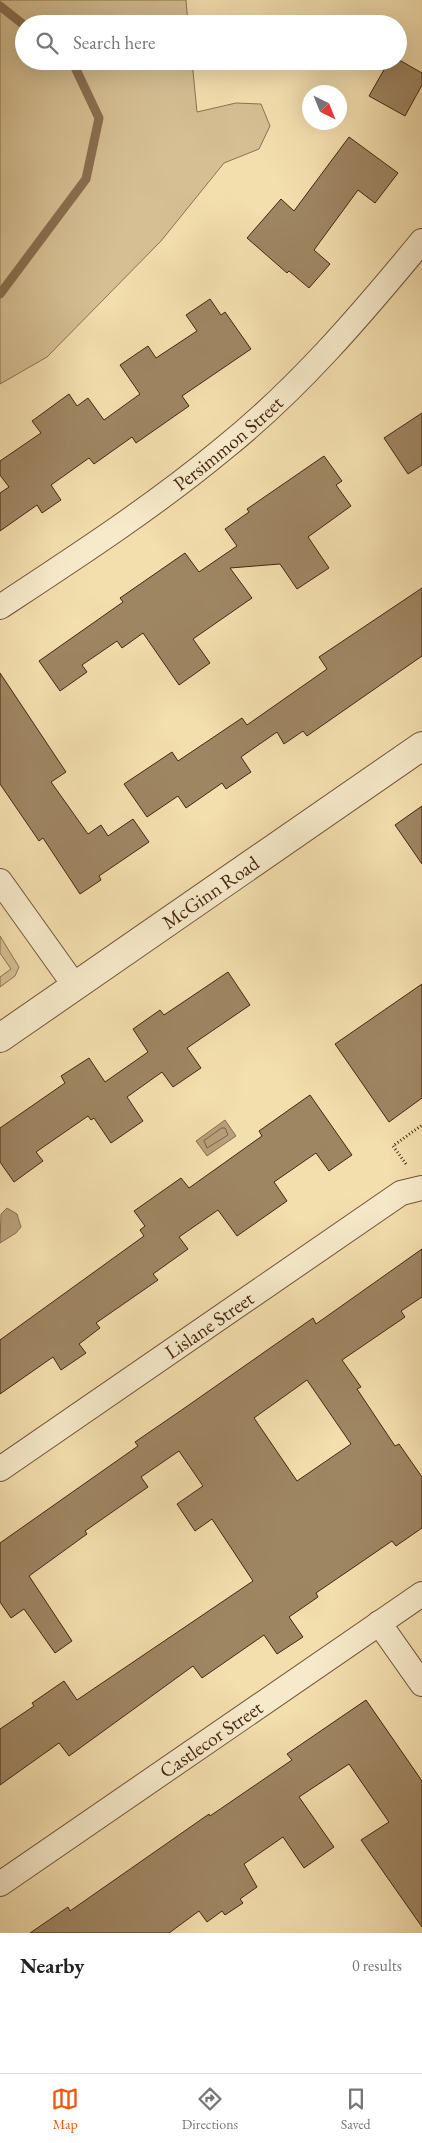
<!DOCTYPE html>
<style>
:root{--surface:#fff;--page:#f2f2f2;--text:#222;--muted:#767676;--line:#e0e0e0;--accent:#ea580c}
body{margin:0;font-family:"EB Garamond",serif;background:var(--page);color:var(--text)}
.compass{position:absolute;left:302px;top:85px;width:45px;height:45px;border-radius:50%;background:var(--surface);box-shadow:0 5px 20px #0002;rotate:137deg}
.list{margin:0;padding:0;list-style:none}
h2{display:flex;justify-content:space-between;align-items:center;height:65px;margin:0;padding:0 20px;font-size:21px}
h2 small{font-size:16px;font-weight:400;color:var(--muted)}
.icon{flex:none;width:28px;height:28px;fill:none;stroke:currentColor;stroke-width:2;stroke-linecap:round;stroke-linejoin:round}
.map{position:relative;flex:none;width:422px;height:1933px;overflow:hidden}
.search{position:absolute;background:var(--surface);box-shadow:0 5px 20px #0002;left:15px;right:15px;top:15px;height:55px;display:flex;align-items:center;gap:12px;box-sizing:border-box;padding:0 18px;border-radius:28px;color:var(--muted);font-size:19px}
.sheet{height:140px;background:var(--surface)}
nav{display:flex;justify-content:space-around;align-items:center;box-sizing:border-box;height:70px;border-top:1px solid var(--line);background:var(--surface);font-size:14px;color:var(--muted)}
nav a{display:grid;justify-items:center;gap:2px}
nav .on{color:var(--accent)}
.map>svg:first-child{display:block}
</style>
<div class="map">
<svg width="422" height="1933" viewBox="0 0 422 1933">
<rect width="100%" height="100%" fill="#f3deae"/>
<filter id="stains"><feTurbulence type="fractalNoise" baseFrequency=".004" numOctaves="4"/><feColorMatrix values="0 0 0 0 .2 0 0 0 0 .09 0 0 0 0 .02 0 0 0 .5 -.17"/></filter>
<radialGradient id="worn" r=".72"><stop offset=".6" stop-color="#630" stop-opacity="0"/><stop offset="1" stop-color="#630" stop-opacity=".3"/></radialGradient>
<g fill="#d5bf93" stroke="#8d7252">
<path d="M0,0H186L188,24H24V61H192L197,112L236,103L261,104L270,126L259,149L224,163L161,241L47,357L0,384Z"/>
<path d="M0,936L19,967L15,976L0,987V977L11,969L0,953Z"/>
</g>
<g fill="#b89f79" stroke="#8a6f4f">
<path d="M225,1120L236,1136L207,1156L196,1141Z"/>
<path d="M7,1208L17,1214L21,1227L16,1233L0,1243L1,1214Z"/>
</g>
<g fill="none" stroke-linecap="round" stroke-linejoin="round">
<path stroke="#7e6245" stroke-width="1" d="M222,1128H225L228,1135L207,1148L204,1141Z"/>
<g stroke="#8a6f4f" stroke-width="9">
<path d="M0,6L24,25"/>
<path d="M0,294L86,179L99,118L72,61"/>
</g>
</g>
<g fill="#9f8663" stroke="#452611" fill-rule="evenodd">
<path d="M389,61H401L422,73V85L405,116L369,96Z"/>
<path d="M349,137L398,173L375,203L358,190L314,250L330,264L309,288L289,271L287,273L247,238L281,199L294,211Z"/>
<path d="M210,299L221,315L225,312L251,349L182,396L189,406L136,443L132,437L94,464L89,458L51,485L61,500L42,513L37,505L0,531V493L9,487L0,475V461L41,433L32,421L69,394L77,406L88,398L104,420L140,394L120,365L148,346L156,358L197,331L186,315Z"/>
<path d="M422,413V465L408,474L384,438Z"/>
<path d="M324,456L342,481L336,485L351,506L308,537L329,568L297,589L280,564L230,568L252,598L193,639L210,663L179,685L143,633L122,648L117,641L82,665L87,672L60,691L39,661L123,602L120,598L185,553L199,572L237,546L225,529L249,512L247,509Z"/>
<path d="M422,588V656L307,736L303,731L284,744L277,732L241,757L251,772L226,789L222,783L186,808L178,796L147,817L124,784L172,752L178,761L242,718L247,725L327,669L319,657Z"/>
<path d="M0,673L66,772L51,782L88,834L101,825L108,836L133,819L149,842L99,876L101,880L80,894L43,838L39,841L0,784Z"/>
<path d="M422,806V864L395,825Z"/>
<path d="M228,972L250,1005L187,1048L201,1068L173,1087L162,1072L127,1097L143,1121L111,1143L94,1118L91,1120L88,1116L36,1152L43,1161L14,1182L0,1162V1128L65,1083L61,1076L89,1058L105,1082L148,1052L133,1029L160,1010L164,1015Z"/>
<path d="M422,984V1098L389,1122L335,1044Z"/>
<path d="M310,1095L352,1155L329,1171L316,1153L274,1182L287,1201L237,1236L218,1210L179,1237L188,1249L153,1274L158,1280L96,1323L100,1328L79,1344L86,1353L61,1370L53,1357L0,1394V1340L144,1236L140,1230L145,1226L134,1211L181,1178L189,1188L262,1136L259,1131Z"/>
<path d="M422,1249V1297L401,1311L405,1317L342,1360L361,1387L357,1389L395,1446L399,1444L422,1477V1528L396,1546L392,1541L316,1593L318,1597L289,1617L303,1637L277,1654L264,1635L202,1678L193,1666L69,1756L59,1743L0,1785V1729L34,1706L32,1703L64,1681L77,1700L253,1581L212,1519L195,1531L177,1504L203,1486L179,1451L141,1477L148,1487L85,1531L87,1534L29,1576L72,1641L55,1653L24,1609L11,1618L0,1602V1543L138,1446L135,1442L186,1407L313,1318L316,1324ZM307,1380L351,1444L297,1481L254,1418Z"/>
<path d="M366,1700L422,1781V1927L361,1840L389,1822L349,1764L299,1797L334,1847L304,1868L283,1837L244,1864L257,1887L240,1899L243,1903L225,1915L222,1911L207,1922L199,1911L169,1933H30L68,1907L70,1911L209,1814L210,1816L292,1760L287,1754Z"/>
</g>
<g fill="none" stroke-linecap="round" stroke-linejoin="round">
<defs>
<g id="minor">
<path id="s1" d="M0,607C76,557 153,507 223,449C298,389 361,315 422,241"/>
<path d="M0,881L75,986"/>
<path id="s2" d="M0,1469L401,1193L422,1188"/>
<path d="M379,1623L422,1684"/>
<path id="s3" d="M0,1884L422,1594"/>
</g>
<g id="tertiary">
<path id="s4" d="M0,1038L422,746"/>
</g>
</defs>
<use href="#minor" stroke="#705438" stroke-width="26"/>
<use href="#tertiary" stroke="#705438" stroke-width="30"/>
<path stroke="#452611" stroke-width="3" stroke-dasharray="1 2.5" stroke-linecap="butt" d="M406,1164L393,1146L422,1125"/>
<use href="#minor" stroke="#f7eaca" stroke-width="24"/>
<use href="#tertiary" stroke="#f7eaca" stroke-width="28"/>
</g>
<g text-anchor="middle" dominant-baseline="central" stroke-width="4" stroke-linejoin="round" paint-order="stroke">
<g font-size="20" fill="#452611" stroke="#f7eaca">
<text stroke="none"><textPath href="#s1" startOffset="281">Persimmon Street</textPath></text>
<text stroke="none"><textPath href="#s4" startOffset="256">McGinn Road</textPath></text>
<text stroke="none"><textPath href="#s2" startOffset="254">Lislane Street</textPath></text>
<text stroke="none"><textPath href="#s3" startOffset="256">Castlecor Street</textPath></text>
</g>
</g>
<rect width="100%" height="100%" filter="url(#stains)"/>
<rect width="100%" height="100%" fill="url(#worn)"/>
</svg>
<svg class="compass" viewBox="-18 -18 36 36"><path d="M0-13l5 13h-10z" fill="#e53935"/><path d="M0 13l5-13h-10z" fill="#767676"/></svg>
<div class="search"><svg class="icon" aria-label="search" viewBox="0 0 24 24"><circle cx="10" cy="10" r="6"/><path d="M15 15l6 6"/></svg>Search here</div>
</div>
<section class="sheet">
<h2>Nearby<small>0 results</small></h2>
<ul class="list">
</ul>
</section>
<nav>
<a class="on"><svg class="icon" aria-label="map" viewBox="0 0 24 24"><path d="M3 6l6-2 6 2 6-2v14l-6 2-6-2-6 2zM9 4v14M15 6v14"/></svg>Map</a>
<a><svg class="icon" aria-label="directions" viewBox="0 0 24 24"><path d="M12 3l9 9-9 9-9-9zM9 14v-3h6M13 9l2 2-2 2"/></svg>Directions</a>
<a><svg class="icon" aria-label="saved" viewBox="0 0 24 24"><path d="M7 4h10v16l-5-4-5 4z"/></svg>Saved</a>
</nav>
